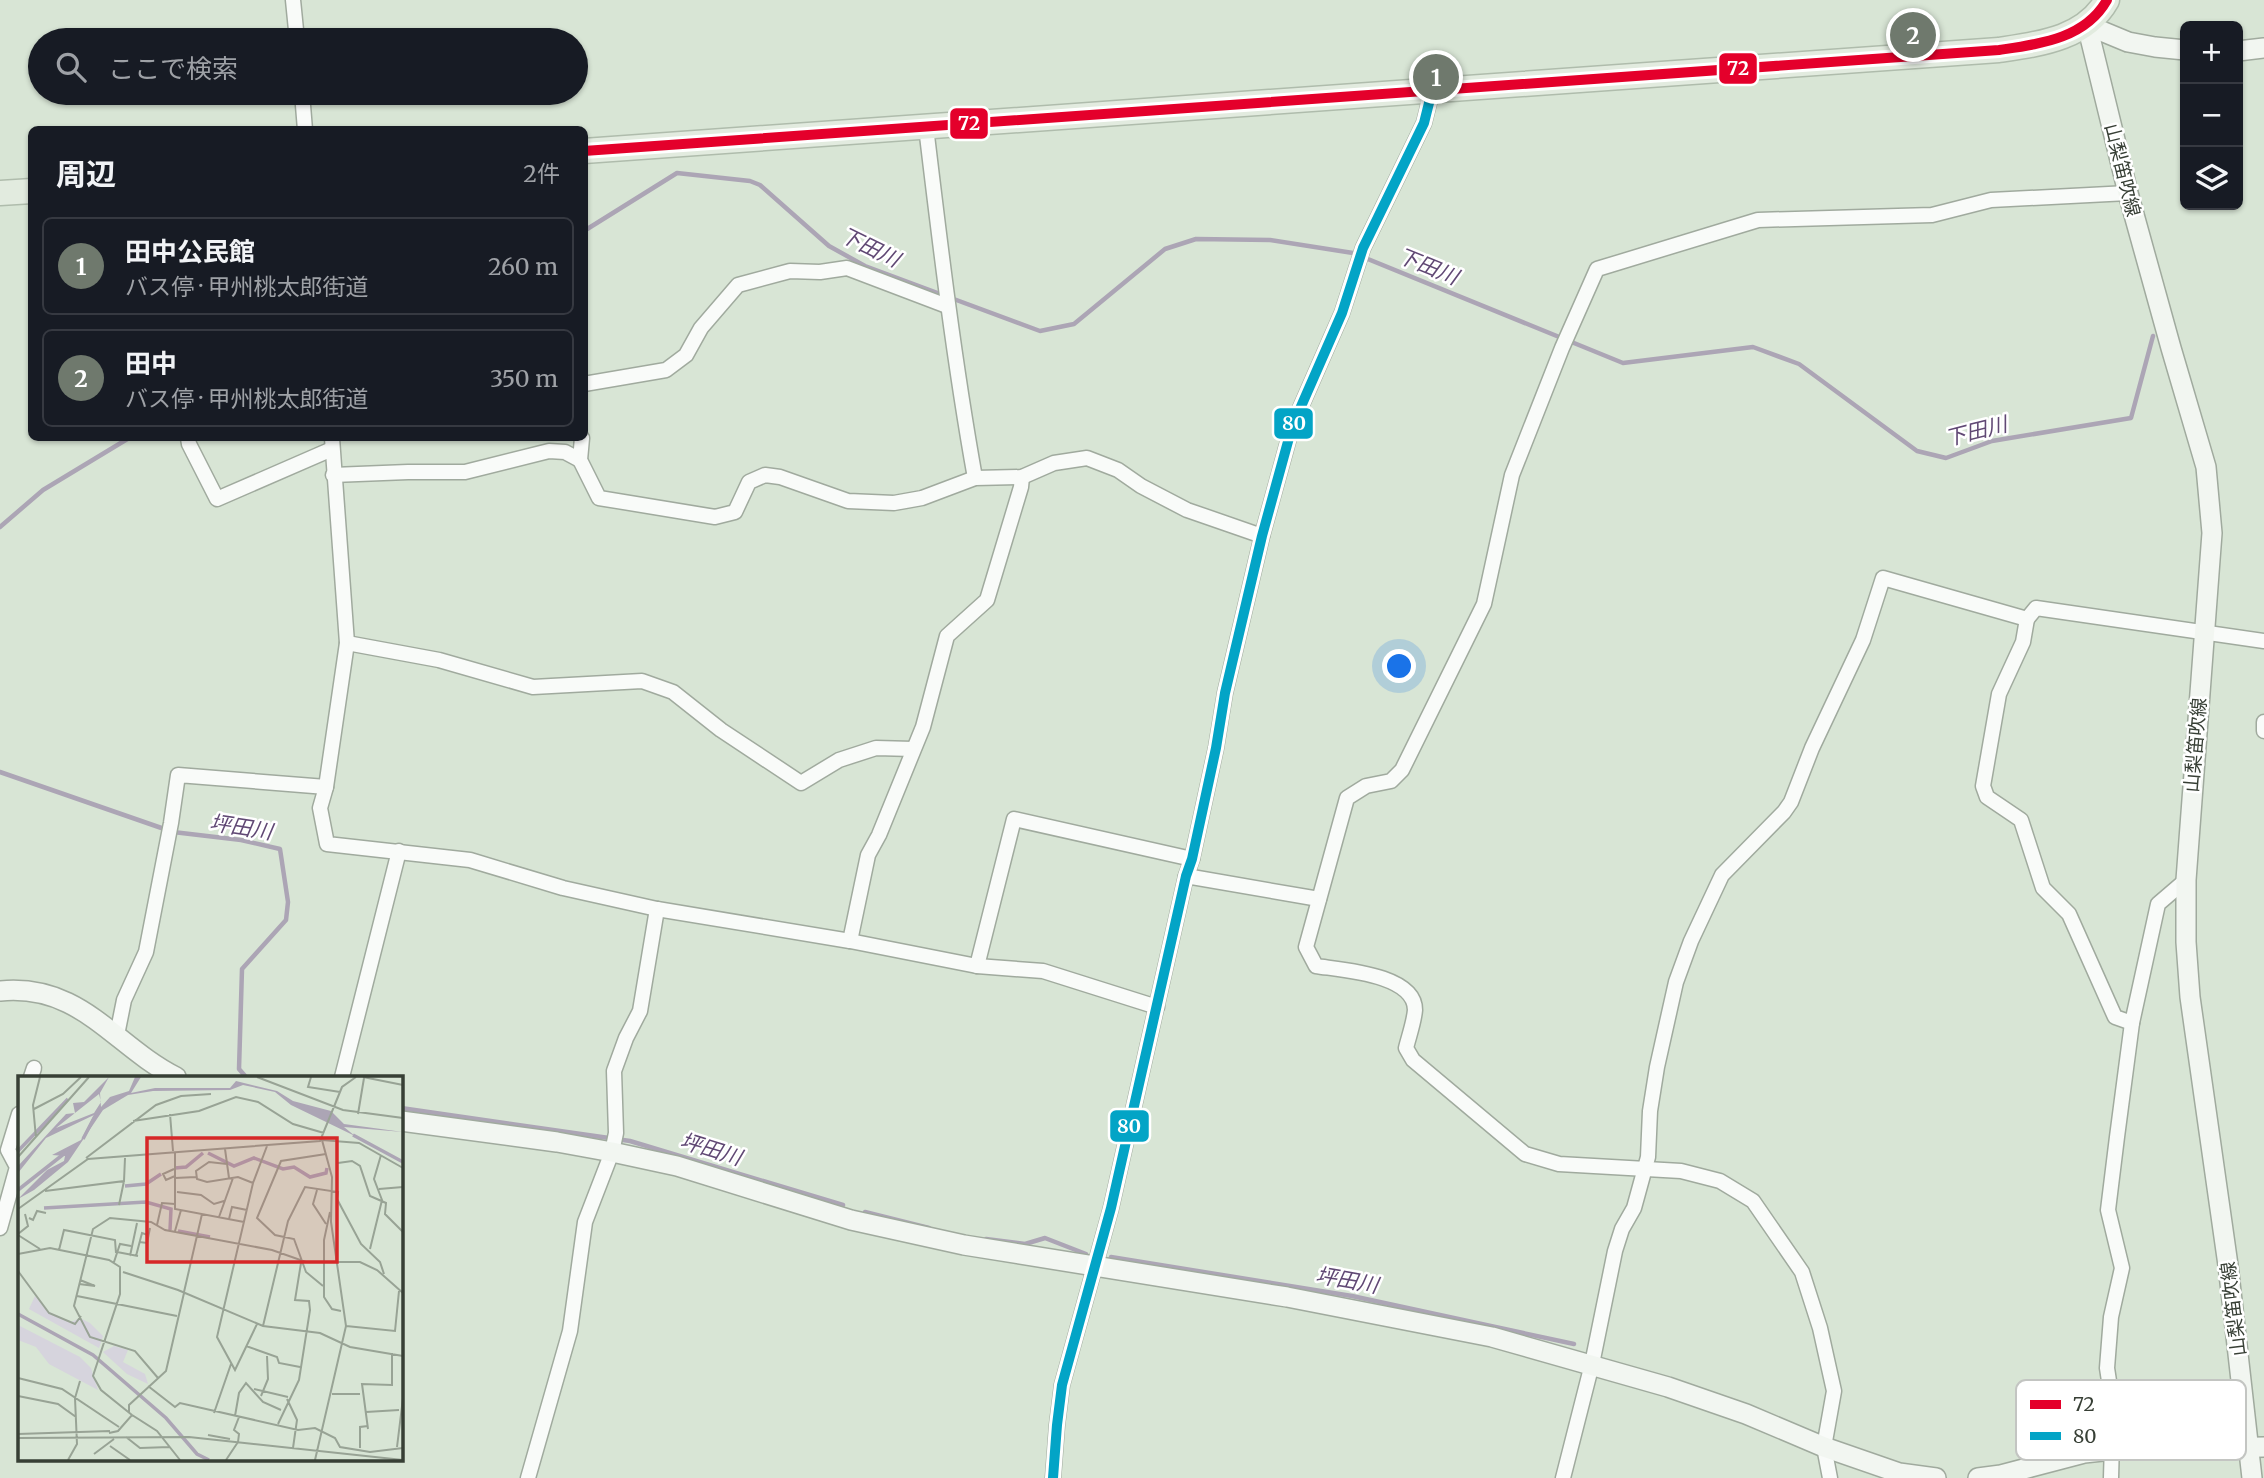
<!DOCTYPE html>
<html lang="ja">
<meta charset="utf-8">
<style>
:root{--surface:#171b24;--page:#242831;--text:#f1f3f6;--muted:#9ea1a6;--line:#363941;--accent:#6f796d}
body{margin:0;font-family:Merriweather,"Noto Sans JP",serif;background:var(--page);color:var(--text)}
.controls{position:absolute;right:21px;top:21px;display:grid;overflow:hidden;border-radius:10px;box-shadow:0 2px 5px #0004}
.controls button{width:63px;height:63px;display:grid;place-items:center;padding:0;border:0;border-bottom:2px solid var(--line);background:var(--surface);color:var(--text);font:35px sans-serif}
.you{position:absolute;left:1400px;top:667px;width:24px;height:24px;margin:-18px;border:5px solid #fff;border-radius:50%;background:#1a73e8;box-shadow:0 0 0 10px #1a73e833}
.badge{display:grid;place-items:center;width:46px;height:46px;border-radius:50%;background:var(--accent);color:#fff;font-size:23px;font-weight:700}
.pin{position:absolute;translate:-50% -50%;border:4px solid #fff;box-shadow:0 2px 7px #0006}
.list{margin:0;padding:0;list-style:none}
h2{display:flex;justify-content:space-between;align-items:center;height:91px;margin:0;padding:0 28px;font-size:30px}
h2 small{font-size:23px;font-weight:400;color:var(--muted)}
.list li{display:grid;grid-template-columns:46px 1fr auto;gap:21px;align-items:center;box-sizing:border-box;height:98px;margin:0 14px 14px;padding:0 14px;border:2px solid var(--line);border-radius:10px}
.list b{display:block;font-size:26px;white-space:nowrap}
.list p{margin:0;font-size:23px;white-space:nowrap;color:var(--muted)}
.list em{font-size:23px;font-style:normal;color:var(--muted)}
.icon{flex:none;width:38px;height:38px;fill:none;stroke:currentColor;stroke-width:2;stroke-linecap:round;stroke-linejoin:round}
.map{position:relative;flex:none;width:2264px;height:1478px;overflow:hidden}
.search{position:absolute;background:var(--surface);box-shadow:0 2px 5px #0004;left:28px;top:28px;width:560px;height:77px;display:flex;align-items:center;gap:18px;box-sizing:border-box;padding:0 24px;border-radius:38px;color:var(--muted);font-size:26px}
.panel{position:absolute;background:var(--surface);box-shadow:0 2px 5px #0004;left:28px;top:126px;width:560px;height:315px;border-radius:10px}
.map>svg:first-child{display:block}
</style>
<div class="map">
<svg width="2264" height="1478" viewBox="0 0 2264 1478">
<rect width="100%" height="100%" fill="#d8e5d5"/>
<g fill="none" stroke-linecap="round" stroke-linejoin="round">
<g stroke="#aca5b5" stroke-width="4.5">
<path d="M584,231L677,173L750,181L760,185L829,246L865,266L943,295"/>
<path d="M951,298L1040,331L1074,324L1165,249L1196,239L1270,240L1353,253L1623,363L1753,347L1799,364L1917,451L1946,458L1992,441L2131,418L2153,336"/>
<path d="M0,527L43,490L129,438"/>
<path d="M0,772L173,832L241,840L280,849L288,902L286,920L242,969L239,1069L246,1077"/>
<path d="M401,1108L630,1141L843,1205"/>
<path d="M865,1212L929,1228"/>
<path d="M986,1239L1025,1244L1045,1238L1086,1254"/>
<path d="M1111,1257L1352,1296L1574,1344"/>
</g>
<defs>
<g id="street">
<path d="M293,0L297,40"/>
<path d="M302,93L305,130"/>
<path d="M926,127C940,244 954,361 975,478"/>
<path d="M584,384L666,370L686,355L701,328L738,285L790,271L820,272L847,268L947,306"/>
<path d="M188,438L189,444L217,499L332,449"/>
<path d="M332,438L347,643L326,787L320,808L327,844L470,860L563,888L657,909L850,941L977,966L1043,971L1157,1007"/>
<path d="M582,438L580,460L599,498L715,517L735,512L749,482L765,475L780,477L848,501L894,503L922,498L975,478L1022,477L1054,463L1087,458L1118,470L1141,486L1187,510L1262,536"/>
<path d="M333,475L408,472H465L549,451L565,452L580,460"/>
<path d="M2027,619L2023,642L1999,694L1983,786L1987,797L2021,820L2043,888L2069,914L2115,1017L2132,1023"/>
<path d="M347,643L439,660L533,687L642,681L673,692L721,730L801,783L839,760L876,748L913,749"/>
<path d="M2264,722V731"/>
<path d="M1186,876L1319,899"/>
<path d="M850,941L868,855L879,835L923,727L947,636L987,600L1021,487L1022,477"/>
<path d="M977,966L1014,819L1192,859"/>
<path d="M117,1035L124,1000L146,952L171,823L178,775L326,787"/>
<path d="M31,1077L34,1068"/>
<path d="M342,1077L399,851"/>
<path d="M0,1228L17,1167L8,1150L19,1114"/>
<path d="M528,1478L570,1331L585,1222L612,1152L616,1133L614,1071L626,1038L640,1011L657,909"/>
<path d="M1053,1478L1057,1425L1062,1385L1111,1208L1186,876L1192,859L1216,748L1225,693L1262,536L1292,427L1342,313L1363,248L1424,123L1432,91"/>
<path d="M1563,1478L1592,1364L1615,1251L1622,1229L1634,1208L1648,1157L1650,1111L1657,1067L1676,982L1691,941L1722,875L1784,812L1791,802L1812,748L1863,640L1883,578L2027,619L2036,608L2264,641"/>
<path d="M1830,1478L1824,1447L1834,1391L1820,1328L1802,1272L1753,1201L1720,1181L1681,1171L1559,1164L1525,1154L1413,1060L1406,1048C1409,1036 1414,1022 1415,1010C1415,974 1341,970 1316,966L1306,947L1347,798L1366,786L1391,781L1402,770L1484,604L1512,475L1562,348L1597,269L1758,220L1932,215L1991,200L2128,193"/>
<path d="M2111,1478L2113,1407L2107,1368L2111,1317L2122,1268L2108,1210L2117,1137L2132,1023L2158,904L2186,880"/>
</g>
<g id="secondary">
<path d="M2087,25L2128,193L2171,348L2206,467L2212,533L2186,880V942L2190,997L2228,1265L2252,1478"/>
<path d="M2087,25L2128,42L2155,47L2185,50"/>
<path d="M2238,51L2264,48"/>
<path d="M0,991C81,983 114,1046 176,1077"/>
<path d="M401,1121L557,1142L612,1152L677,1166L851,1220L964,1245L1287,1297L1492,1337L1668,1387L1746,1414L1824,1447L1899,1473L1936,1478"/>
<path d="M1978,1478L2001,1475L2084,1453L2112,1450L2264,1447"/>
</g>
<g id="highway">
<path d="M584,151L1999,50C2039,44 2085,39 2107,0"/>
<path d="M0,193L32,191"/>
</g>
</defs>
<use href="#street" stroke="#a0aa9e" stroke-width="17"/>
<use href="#secondary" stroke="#a0aa9e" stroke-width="22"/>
<use href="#highway" stroke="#afbcac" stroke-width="27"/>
<use href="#street" stroke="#f9fbf9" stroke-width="14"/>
<use href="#secondary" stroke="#f2f6f1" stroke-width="19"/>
<use href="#highway" stroke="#e2ebdf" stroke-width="24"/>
<defs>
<path id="bus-1" d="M584,151L1999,50C2039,44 2085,39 2107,0"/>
<path id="bus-2" d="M1053,1478L1057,1425L1062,1385L1111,1208L1186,876L1192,859L1216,748L1225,693L1262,536L1292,427L1342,313L1363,248L1424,123L1432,91"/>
</defs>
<use href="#bus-1" stroke="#fff" stroke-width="16"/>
<use href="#bus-2" stroke="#fff" stroke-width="16"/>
<use href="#bus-1" stroke="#e4002b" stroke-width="10"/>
<use href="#bus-2" stroke="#03a4c6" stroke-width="10"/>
</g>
<g text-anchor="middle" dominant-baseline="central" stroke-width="5" stroke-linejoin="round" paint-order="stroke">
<g font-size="19" fill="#373f35" stroke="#fff">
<text transform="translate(2123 170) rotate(76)">山梨笛吹線</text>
<text transform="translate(2195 745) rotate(-85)">山梨笛吹線</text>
<text transform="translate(2233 1309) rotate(-97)">山梨笛吹線</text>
</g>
<g font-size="21" font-style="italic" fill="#604874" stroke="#fff">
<text transform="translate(870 247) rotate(26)">下田川</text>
<text transform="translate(1428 266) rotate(22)">下田川</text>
<text transform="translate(1976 431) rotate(-14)">下田川</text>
<text transform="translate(241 827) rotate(9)">坪田川</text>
<text transform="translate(711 1149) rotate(17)">坪田川</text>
<text transform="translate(1347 1280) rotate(10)">坪田川</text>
</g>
</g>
<g transform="translate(18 1076)">
<rect width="385" height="385" fill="#d8e5d5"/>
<path d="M17,220L29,235L53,246L62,242L72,247L85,260L81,272L11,233ZM0,249L62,281L73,292L80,314L31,288L18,271L0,264ZM96,270L110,274L105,286L127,298L130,308L109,298L85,276Z" fill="#d6d4dd"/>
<path d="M91,1L82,17L83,31L92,21L111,15L117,1H123L113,17L137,12H212L218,5L259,15L275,25L313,35L326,48L385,56L326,51L337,60L273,29L257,16L225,9L212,14L135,15L110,19L85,34L50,86L16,114L0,123L29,94L46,85L47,80L34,79L63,64L76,39L28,62L0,97V90L48,38L57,37L55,27L66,26ZM81,18L83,26L76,37L38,52Z" fill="#aca5b5" fill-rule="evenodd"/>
<path fill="none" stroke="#aca5b5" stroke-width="3.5" d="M335,59L385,86M65,63L77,40M0,75L50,23M190,77L216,90L236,82L265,93L276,91L292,101L308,97L309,92M157,92L168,91L185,77M107,110L128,108L143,98M0,114L47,77M26,132L128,126L153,133L152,154M160,155L192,161M0,238L75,279L148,342L179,378L191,384"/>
<path fill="none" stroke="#98a395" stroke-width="2" d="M239,1L325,34L385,42M293,1L290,11L322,16M345,1L385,9M16,33L45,18L63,1M152,38L155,75M340,38L346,2M115,45L181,35L218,21L240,26L275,48L306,57M18,62L15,29L22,1M207,73L211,102M157,77V133L226,146M0,81L71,1M68,82L138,29L163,20L193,18M320,87L334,85L342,90L352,120L368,127L367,138L385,156M209,88L191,86L178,95L179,103L189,106L220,101L235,107M156,93L145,98L148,104L157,100M157,102L178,101M361,113L385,111M299,114L295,128L308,148M27,115L106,105L107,82M159,116L183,119L196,128L206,125M101,129L106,105M0,133L70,83L302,65L324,11L338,1M312,136L306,164V221L314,233L323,235M201,141L215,102M11,142L15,144L19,135L28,137M211,143L214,131L229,134M139,149L144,127L157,128M157,155L163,134M0,158L10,150L7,138M0,159L22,173M121,166L129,167L132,152M352,173L364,124L356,103L363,79M41,174L46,154L97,164L98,177M99,176L120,180M0,178L32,172L91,184L102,191V218L75,300L83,314L114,339M112,180L119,147M118,180L124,157L130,159M96,186L102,168L113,170M0,195L31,237L57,248L63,240M105,196L160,214L245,250L302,257L332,271L385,280M61,208L77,210L62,204M305,210L288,196L276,163L257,159L239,142L263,85L308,78M166,216L184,138M59,220L159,240M239,248L217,294L199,261L235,107L249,70M245,250L270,145L287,111L320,116L319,123L343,168L362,186L366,198M328,250L377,255L381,215M228,270L259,281L261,287L282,291M0,302L44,313L101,351M140,302L117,275L72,261L56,230L75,153L92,142L133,146L147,154L254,174L288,186H342L359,194L385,217M130,310L157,331L162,327L280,354L297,352L317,362L322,371L352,376L385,372M236,313L270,321M314,318H342M0,320L40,328L58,341M243,320L250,303L249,280M269,323L279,344L275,372M111,336V329L148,295L166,217M348,336L381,334M196,337L213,288M217,340L221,317L228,307L245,326L263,334M260,348L281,304L292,234L291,225L277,224L283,187M350,353L344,308L374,309V277M91,357L100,355L114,339L139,355L162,384M0,358L92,355M190,359L212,363M108,361L122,372L152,371M0,362L171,361L385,384M92,370L112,384M379,371L385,322M342,372V351L350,350M76,378L96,363M50,384L59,368L57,322L62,305M208,384L220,366L221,358L216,354L221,341M297,384L328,250L313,146L314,101L304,64L341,67L385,92"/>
<path fill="#d62828" fill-opacity="0.15" stroke="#d62828" stroke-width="3.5" d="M129,62H319V186H129Z"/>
<rect width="385" height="385" fill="none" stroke="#373f35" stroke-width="3.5"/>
</g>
<rect x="2016" y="1380" width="230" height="80" rx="10" fill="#fff" stroke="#c3c5c2" stroke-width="2"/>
<rect x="2030" y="1400" width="31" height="9" fill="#e4002b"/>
<rect x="2030" y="1432" width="31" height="8" fill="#03a4c6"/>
<g font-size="19" fill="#373f35">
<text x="2073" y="1411">72</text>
<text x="2073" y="1443">80</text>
</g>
<g stroke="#fff" stroke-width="2.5">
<rect x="1718" y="52" width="40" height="33" rx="7" fill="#e4002b"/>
<rect x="949" y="107" width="40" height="33" rx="7" fill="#e4002b"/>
<rect x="1273" y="407" width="41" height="33" rx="7" fill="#03a4c6"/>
<rect x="1109" y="1109" width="41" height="34" rx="7" fill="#03a4c6"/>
</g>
<g font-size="19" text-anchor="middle" font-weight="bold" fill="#fff">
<text x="1738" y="75">72</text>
<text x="969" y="130">72</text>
<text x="1294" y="430">80</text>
<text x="1129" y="1133">80</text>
</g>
</svg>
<div class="controls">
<button>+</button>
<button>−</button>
<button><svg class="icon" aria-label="layers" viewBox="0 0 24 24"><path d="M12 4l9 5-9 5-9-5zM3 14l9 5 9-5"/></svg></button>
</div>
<div class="you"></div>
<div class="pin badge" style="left:1436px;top:77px">1</div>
<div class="pin badge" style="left:1913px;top:35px">2</div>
<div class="search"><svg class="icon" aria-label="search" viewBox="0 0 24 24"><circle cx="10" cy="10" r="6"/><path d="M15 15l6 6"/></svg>ここで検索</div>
<section class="panel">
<h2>周辺<small>2件</small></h2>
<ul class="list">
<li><span class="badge">1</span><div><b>田中公民館</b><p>バス停 · 甲州桃太郎街道</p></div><em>260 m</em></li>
<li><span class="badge">2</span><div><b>田中</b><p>バス停 · 甲州桃太郎街道</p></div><em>350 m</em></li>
</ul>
</section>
</div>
